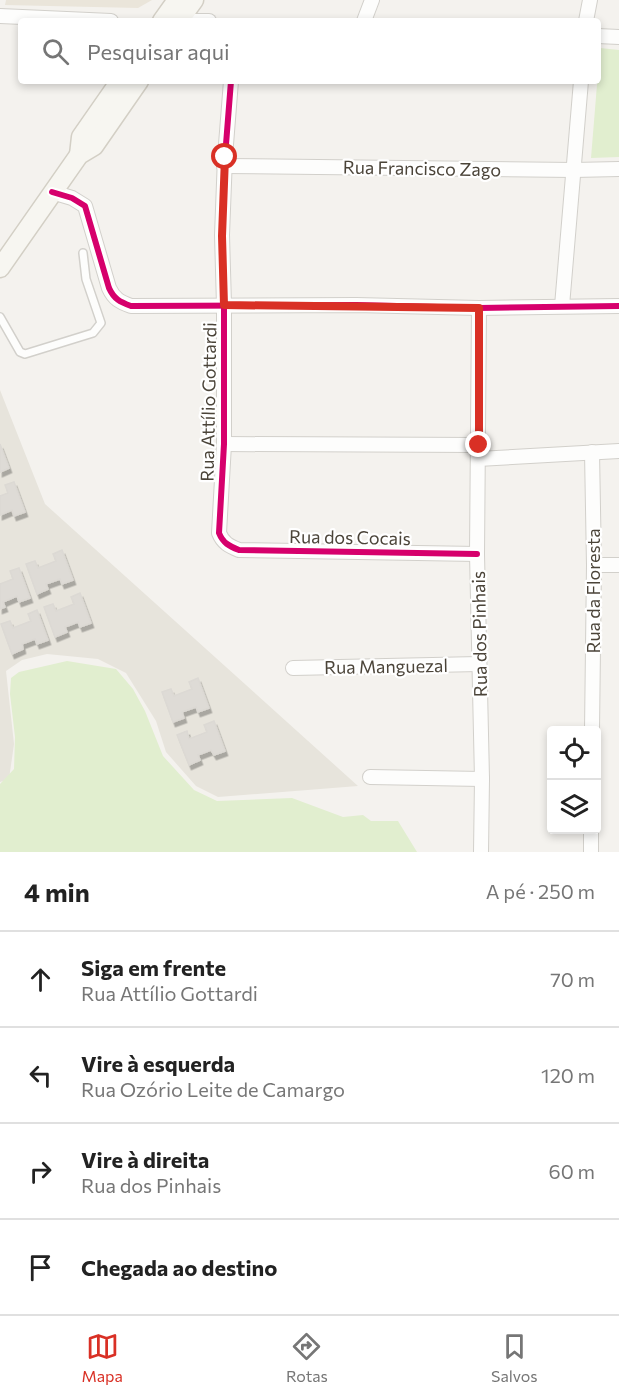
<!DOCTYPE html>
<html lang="pt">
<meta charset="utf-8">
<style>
:root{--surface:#fff;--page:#f6f6f6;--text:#222;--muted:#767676;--line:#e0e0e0;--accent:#d93025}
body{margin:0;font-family:Commissioner,sans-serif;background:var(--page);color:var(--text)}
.controls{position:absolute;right:18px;bottom:18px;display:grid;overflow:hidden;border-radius:6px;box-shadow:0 3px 9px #0003}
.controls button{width:54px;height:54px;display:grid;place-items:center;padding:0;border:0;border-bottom:2px solid var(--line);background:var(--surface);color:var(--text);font:30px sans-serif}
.stop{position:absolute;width:18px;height:18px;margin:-14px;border:4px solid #d93025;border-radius:50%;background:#fff}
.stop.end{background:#d93025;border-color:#fff;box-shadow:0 2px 6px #0008}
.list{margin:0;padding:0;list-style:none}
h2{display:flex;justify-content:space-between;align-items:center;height:78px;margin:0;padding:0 24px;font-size:26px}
h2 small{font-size:20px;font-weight:400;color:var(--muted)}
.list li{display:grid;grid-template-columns:39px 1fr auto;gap:18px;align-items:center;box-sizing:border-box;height:96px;padding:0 24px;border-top:2px solid var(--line)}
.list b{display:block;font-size:22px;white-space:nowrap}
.list p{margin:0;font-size:20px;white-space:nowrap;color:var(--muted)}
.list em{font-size:20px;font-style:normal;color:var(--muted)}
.icon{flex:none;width:33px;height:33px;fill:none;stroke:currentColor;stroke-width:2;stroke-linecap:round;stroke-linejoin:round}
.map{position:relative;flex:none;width:619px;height:852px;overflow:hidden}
.search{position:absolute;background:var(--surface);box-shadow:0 3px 9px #0003;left:18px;right:18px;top:18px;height:66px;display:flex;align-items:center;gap:15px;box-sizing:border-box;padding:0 21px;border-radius:6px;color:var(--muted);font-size:22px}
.sheet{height:462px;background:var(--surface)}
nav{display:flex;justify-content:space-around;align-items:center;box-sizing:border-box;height:84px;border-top:2px solid var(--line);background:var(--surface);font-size:16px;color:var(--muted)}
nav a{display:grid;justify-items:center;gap:3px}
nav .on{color:var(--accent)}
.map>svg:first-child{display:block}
</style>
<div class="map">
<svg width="619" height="852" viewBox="0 0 619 852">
<defs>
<filter id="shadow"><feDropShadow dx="2.5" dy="4.5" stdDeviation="0" flood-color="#0004"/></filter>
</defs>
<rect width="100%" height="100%" fill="#f4f2ee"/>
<path fill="#e7e4dc" d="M0,390L45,504L358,786L218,797L196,786L166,752L156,721L126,673L98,659L47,654L22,660L6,671L14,744L9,779L0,782Z"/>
<path fill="#eae5da" d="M6,0H152L138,8L5,5Z"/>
<g fill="#e1eecf">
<path d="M600,48L619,50V157L591,158Z"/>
<path d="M67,661L116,669L133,689L145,711L163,756L194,790L217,801L292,798L343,817L363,815L371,821H398L417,852H0V784L14,769L15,737L10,694L11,678L19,672Z"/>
</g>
<g fill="#dedbd6" stroke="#dcd9d4" stroke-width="1.5" filter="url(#shadow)">
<path d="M0,444L9,468L0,472Z"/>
<path d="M14,482L25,512L14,516L12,510L0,515V496L8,493L5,485Z"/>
<path d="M62,550L73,580L62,584L60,579L46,584L48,589L37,594L26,564L35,561L38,568L56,561L53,554Z"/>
<path d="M19,568L30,598L19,602L17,596L3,602L5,607L0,609V584L13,579L10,571Z"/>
<path d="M80,593L91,623L80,627L78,622L65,627L67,632L55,637L44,607L53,604L56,611L74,604L71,597Z"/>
<path d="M37,610L48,640L37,644L35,639L22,644L23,649L12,654L1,624L10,621L13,628L31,621L28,614Z"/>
<path d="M198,678L209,708L198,712L196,707L182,712L184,718L173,722L162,692L171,689L174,696L192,689L189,682Z"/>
<path d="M214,721L225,751L214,755L211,750L198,755L200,760L189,765L177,735L187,731L189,739L207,732L204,725Z"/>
</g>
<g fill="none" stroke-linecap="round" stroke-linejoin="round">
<defs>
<path id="lane" d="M0,317L20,352L25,354L93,333L101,323L86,279L83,253"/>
<g id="street">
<path d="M0,16L111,21"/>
<path d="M189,21H209"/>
<path d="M364,21L372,0"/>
<path d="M586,21L590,0"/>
<path d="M598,36L619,37"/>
<path d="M231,81L225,157L222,235L224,305V444L219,533C223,543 229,546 239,550L477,554"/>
<path d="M224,166L574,170L619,169"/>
<path d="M52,192L72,198L85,206L109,288C114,299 120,302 131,306L356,305L479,308L619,306"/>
<path d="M562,306L581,81"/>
<path d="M479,308L477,554L482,779L481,852"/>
<path d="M224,444L479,445"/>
<path d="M592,452L594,565L592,730"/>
<path d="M478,459L619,451"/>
<path d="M594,565H619"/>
<path d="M293,668L479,664"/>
<path d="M370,777L482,779"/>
<path d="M591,852V830"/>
</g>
<g id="secondary">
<path d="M162,21L177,0"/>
<path d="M179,21L194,0"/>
<path d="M79,155L81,137L120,81"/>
<path d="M0,268L79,155L94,146L139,81"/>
</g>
</defs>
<use href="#lane" stroke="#d2d0cb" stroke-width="10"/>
<use href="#street" stroke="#d2d0cb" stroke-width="16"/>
<use href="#secondary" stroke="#d3cfc5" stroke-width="21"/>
<use href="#lane" stroke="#fdfdfc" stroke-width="7"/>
<use href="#street" stroke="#fdfdfc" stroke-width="14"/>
<use href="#secondary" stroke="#f7f6f1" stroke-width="18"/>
<defs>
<g id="cycleway">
<path d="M231,81L225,157L222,235L224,305V444L219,533C223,543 229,546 239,550L477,554"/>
<path d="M52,192L72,198L85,206L109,288C114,299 120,302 131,306L356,305L479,308L619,306"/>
</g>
</defs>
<use href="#cycleway" stroke="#fff" stroke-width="10"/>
<use href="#cycleway" stroke="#d6006c" stroke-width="6"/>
</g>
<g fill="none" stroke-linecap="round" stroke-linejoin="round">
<path stroke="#d93025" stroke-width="8" d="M225,157L222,236L224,305L479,308V445"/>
</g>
<g text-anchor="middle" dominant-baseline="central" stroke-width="4.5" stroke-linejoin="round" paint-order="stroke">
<g font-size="18" fill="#4b4439" stroke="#fff">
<text transform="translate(422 168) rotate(1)">Rua Francisco Zago</text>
<text transform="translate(208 402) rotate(-89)">Rua Attílio Gottardi</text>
<text transform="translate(350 537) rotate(1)">Rua dos Cocais</text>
<text transform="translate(593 591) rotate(-90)">Rua da Floresta</text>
<text transform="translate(479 634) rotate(-91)">Rua dos Pinhais</text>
<text transform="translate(386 666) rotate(-1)">Rua Manguezal</text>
</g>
</g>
</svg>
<div class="controls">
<button><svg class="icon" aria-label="locate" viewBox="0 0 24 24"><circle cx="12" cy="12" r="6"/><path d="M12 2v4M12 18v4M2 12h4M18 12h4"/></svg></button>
<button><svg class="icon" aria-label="layers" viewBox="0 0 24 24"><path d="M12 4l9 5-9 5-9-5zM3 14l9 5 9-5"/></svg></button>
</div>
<div class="stop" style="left:225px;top:157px"></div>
<div class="stop end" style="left:479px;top:445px"></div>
<div class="search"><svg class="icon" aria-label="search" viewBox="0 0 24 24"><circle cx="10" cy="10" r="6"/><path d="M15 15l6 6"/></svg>Pesquisar aqui</div>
</div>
<section class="sheet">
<h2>4 min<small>A pé · 250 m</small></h2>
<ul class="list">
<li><svg class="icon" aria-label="ahead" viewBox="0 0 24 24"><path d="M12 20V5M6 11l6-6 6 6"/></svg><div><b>Siga em frente</b><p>Rua Attílio Gottardi</p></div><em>70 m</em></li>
<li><svg class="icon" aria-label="left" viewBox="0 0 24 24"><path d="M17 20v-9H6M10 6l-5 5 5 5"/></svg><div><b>Vire à esquerda</b><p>Rua Ozório Leite de Camargo</p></div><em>120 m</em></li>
<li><svg class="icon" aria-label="right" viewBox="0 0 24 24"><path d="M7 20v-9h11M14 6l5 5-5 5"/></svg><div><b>Vire à direita</b><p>Rua dos Pinhais</p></div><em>60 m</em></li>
<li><svg class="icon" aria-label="arrive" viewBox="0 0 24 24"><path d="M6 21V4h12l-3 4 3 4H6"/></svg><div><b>Chegada ao destino</b></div></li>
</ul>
</section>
<nav>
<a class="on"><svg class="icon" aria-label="map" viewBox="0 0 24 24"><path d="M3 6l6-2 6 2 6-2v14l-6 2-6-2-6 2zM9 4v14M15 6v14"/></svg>Mapa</a>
<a><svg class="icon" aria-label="directions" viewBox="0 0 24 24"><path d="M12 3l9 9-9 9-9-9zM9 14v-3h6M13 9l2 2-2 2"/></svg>Rotas</a>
<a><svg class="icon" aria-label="saved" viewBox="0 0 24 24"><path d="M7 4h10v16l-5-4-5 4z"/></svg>Salvos</a>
</nav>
